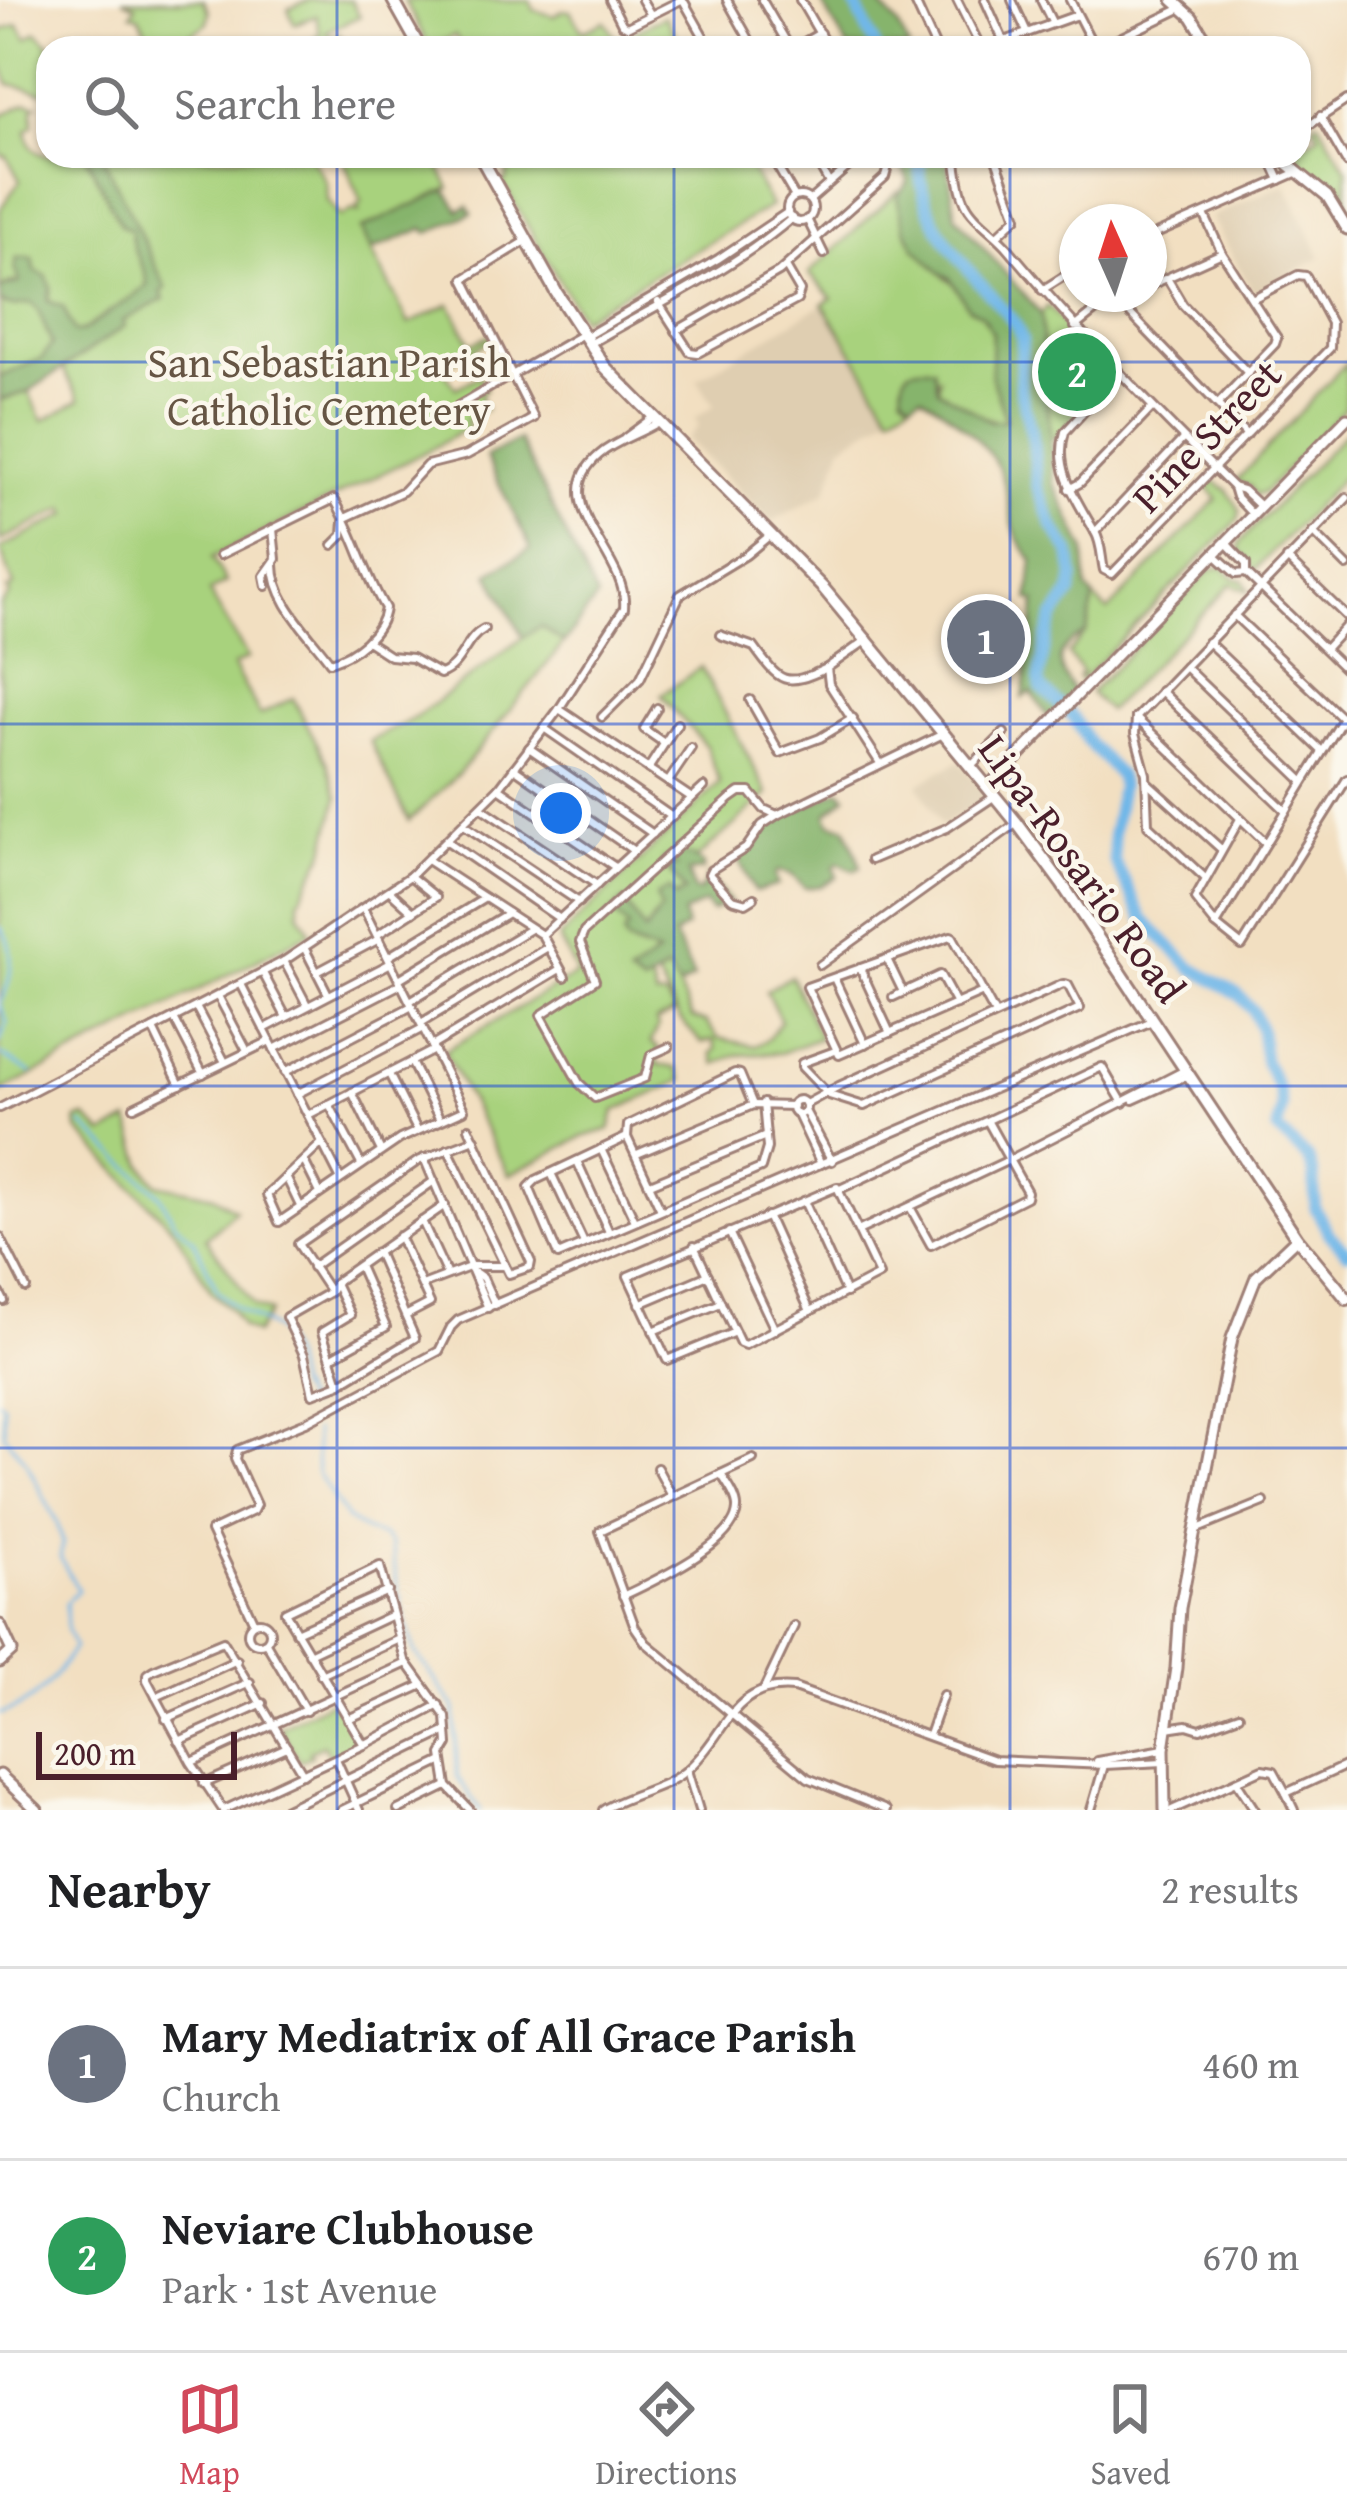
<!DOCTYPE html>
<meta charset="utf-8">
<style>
:root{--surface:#fff;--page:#f6f6f6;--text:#202124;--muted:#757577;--line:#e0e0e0;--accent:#d1495b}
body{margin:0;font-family:"Gentium Book Plus",serif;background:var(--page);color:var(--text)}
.compass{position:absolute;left:1059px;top:204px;width:108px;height:108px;border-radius:50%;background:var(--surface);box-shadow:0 3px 9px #0004;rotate:357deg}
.scale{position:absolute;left:36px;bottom:30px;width:201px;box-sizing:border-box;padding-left:12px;border:6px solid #4a1f2b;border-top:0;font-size:33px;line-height:42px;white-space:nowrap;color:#4a1f2b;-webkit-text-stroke:9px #fbf7ec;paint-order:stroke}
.you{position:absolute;left:561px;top:813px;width:42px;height:42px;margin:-30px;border:9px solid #fff;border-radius:50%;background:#1a73e8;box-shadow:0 0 0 18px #1a73e833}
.badge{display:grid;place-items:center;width:78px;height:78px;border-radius:50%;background:var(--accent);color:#fff;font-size:39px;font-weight:700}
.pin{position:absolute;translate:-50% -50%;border:6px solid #fff;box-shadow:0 3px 12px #0006}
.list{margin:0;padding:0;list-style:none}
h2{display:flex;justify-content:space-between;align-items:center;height:156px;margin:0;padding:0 48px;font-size:51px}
h2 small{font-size:39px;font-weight:400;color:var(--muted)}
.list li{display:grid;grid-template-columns:78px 1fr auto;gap:36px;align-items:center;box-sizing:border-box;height:192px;padding:0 48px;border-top:3px solid var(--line)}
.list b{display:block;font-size:45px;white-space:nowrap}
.list p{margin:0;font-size:39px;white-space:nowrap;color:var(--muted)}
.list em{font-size:39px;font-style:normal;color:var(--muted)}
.icon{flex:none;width:66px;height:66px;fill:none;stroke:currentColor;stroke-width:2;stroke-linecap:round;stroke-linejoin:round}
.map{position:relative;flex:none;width:1347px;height:1810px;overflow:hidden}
.search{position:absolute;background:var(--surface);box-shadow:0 3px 9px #0004;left:36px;right:36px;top:36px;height:132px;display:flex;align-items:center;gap:30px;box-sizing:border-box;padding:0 42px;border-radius:36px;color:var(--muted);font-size:45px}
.sheet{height:540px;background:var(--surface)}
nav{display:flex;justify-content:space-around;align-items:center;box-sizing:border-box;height:168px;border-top:3px solid var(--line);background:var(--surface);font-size:33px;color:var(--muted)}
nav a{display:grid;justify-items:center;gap:6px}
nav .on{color:var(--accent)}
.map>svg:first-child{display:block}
</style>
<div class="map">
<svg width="1347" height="1810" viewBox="0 0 1347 1810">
<rect width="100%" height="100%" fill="#fbf7ec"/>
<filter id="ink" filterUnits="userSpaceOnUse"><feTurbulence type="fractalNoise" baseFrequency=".00833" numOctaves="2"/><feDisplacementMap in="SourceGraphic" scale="24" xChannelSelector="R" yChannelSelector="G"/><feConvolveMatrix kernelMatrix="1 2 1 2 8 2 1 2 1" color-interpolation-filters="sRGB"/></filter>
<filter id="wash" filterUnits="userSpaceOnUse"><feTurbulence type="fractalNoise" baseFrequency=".004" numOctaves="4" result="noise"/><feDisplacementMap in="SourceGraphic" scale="48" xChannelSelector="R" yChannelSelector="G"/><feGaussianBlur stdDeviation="2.7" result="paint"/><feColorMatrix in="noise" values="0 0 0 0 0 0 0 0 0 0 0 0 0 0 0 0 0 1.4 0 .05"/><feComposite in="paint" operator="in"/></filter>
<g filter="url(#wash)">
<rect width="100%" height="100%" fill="#f2dfc1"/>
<g fill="#dfceb1">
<path d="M1285,184L1321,257L1254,293L1211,217Z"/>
<path d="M823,304L891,414L843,445L826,492L771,522L687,439L699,425L694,419L714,406L697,379Z"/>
<path d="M959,761L988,797L942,826L918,784Z"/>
</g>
<g fill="#a8d27d" stroke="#797854" stroke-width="3">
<path d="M122,0H203L209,12L207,24L187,36L188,48H171L165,39L153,45L139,16L131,14L136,6Z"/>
<path d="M309,0H351L360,16L327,31L330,37L339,33L342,38L328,45L329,48H322L315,37L320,34L316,16L294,24L288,9Z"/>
<path d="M404,0H530L534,10L554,16L562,10L570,11L583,31L605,21L617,41L665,16L683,48H471L468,44L462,47L455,35L430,48Z"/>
<path d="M18,24L27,38L37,32L53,48H48V102L47,93L9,84L0,61V31Z"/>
<path d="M27,103L37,105L33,108V126L27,130C28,164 61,156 86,156L121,225L132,230C131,251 147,267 147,287L82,331L73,332L63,307L48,301C47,263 45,289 33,266L20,283L12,282L0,289V209L20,181L7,157L0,154V116Z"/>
<path d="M1318,121L1347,169V213L1326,184L1287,156H1299V143L1303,145L1319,135L1313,125Z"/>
<path d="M310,156L326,182L327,200L340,217L352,210L359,212L357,206L362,203L342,156H440L443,162L438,165L450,188L361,230L409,324L450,304L471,344L491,335L493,339L442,368L456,388L479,376L486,388L480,396L486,409L466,420L469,427L435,447L212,558L226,582L209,592L248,658L233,666L260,715L293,698L327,762L338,797L324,854L299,900V912L311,932L0,1092V606L10,594L7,590L14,586L0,549L68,514L65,508L0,541V400L28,392L43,421L80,400L62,367L124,326L122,322L166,288L100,157Z"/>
<path d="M533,156H743L771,206L581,318L502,182L507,179V172L533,159Z"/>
<path d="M898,191L905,229L939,272L957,286L968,306L982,315L992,333V376L1006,422C983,422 957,402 938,389L939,378L903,394L912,401L891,414L823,304L832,298L809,273Z"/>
<path d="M0,302L12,305L31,303L38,310L52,344L43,358L0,377Z"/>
<path d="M1048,306L1110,374L1056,438H1048L1041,314Z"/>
<path d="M1347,362L1345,408L1264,493L1256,495L1250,486L1236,481Z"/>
<path d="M1347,431V473L1253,572L1250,561L1239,551L1240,542Z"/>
<path d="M1213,480L1227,490L1240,510L1238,520L1081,681L1078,678L1082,672L1068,654L1085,633L1094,598L1108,611L1217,499L1207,486Z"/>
<path d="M1223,567L1234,578L1244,580L1249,591L1231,584L1108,711L1090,693L1211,569Z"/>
<path d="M540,625L564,643L460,772L409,821L370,741L416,717Z"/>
<path d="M701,667L768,794L696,859L678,853L666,863L677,867L669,870L686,891L661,903V909L644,932L625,901L612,912L628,927V943L643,950L652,949L658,954L630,976L642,985L651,980L656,997L666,998L675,1013L656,1021L658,1027L651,1042L659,1049L655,1058L659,1065L676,1068L683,1080L615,1111L610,1129L583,1137L509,1175L444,1051L577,974L559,938L720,783L706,746L661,695Z"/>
<path d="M667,969L671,970L692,1018L706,1022L718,1038L755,1046L768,1039L781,1021L766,991L791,976L820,1038L781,1053L736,1055L716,1064L712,1053L716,1050L714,1040L702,1043L680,1019L657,977Z"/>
<path d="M85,1117L104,1134L129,1121L143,1165L157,1184L214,1196L235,1210L206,1238L254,1306L270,1312L255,1334L242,1327L232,1311L212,1293L175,1231L78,1130L77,1120Z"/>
<path d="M333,1700L360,1742L330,1758L323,1745L309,1751L311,1756L300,1761L279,1727Z"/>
</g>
<g fill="#86b46c" stroke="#686a4c" stroke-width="3">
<path d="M820,0H876L898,25L909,48H848Z"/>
<path d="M86,156H103L166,288L161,292L164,299L123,321L125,326L28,392L0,400V377L42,358L52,344L38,310L31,303L12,306L0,302L1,288L20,282L15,268L17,258H33L35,271L46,276L51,287L48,301L63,307L74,332L83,331L147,286C147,265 131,256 131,230L121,225Z"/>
<path d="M897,156H946L956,216L1041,314L1054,484L1085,550L1087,589L1094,598L1086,633C1051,651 1056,665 1074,692L1049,719L1031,692L1023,698L1036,601L1029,600L1033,560C1004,526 1015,511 1001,474C990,445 947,410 921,395L912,401L903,394C899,370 913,364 934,368L938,389L990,421L1006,420L991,376L992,333L982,315L968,307L950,278L939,272L915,248L905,229L897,197L908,181Z"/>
<path d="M446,190L459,210L468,206L472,213L428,233L424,228L372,250L361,229Z"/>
<path d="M519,440L597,598L564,643L540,626L523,638L489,573L531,549L486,457Z"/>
<path d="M840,790L846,796L827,814L830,823L846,827L861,867L854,870L838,863L834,867L837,877L821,886L805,888L791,874L779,871L775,874L778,885L755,892L737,856L756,845L771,822Z"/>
<path d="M674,854L690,855L703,864V870L688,872L694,891H700L708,876L730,902L711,911L705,903L683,914L686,927L674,936L694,978L679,987L667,969L643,985L629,976L658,954L628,943L623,935L628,928L612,912L624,901L645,932L661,909L656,896L669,889L676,898L685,891L668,869L676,866L664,860Z"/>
</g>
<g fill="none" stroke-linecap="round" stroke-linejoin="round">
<g stroke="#71b7e8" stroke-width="3">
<path d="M0,927C16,946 13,982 0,1002"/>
<path d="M0,1005L7,1022L0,1042"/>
<path d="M0,1054L31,1073"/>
<path d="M82,1124L160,1195L174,1222L194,1240L218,1292L237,1308L276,1330L291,1357L297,1388L308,1406"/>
<path d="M0,1401L4,1405V1435L26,1462L57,1523L63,1543L60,1557L78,1590L66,1602L67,1631L74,1647C56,1678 36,1704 0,1714"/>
<path d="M315,1430L317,1473L347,1519L367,1532L383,1536L391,1544L400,1604L415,1652L455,1708L457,1776L480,1810"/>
</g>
<g stroke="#71b7e8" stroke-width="12">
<path d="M853,0L876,48"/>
<path d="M920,156C915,226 977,275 1016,325L1022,339L1020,388L1033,440L1037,486L1054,528L1070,552L1074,577L1071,593L1053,619L1046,640L1039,679L1041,688L1074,718L1087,741L1119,775L1121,785L1113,832L1114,860L1143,919L1192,968L1238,994L1253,1011L1260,1028L1265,1062L1279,1090L1282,1107L1277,1130L1308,1158L1314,1174L1315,1208L1330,1235L1347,1252"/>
</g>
</g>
</g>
<g filter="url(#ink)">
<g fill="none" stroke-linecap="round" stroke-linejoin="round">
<defs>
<g id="street">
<path d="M610,0L622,24L627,27L681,0"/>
<path d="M642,0L651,15"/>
<path d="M683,0L710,48"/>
<path d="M727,0L754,48"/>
<path d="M762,0L790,48"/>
<path d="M800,0L828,48"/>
<path d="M914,0L936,48"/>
<path d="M957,0L981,48"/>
<path d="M985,0L1003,40"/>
<path d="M1012,0L1026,30"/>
<path d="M1041,0L1052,22"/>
<path d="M1070,0L1089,37"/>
<path d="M794,48L820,33"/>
<path d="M985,48L1077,15"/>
<path d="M1099,48L1182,8"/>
<path d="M1320,116L1347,163"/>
<path d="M1299,132L1347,100"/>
<path d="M771,156L795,197"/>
<path d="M814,156L829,183"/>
<path d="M955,156C958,171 958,188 965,202C973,220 996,233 1009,249C1079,333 1155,410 1233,487L1243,490L1261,507"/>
<path d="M995,156L1017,217L997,236"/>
<path d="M1269,156L1280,180"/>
<circle cx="800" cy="209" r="13"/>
<path d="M810,200L849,166L850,156"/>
<path d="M1204,214L1222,253L1277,338"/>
<path d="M807,219L824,254"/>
<path d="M1149,237L1298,172"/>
<path d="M1167,278L1183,305L1248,373"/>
<path d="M1149,286L1222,253"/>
<path d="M1042,290L1077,268"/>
<path d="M1117,300L1247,435"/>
<path d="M658,302L690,352L698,353L797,300L800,291L786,267"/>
<path d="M1075,327L1095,311L1130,294"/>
<path d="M676,331L779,272L885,177L887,170L881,156"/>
<path d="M585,337L718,259L788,212"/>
<path d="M590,344C656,305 732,270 792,218"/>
<path d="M1119,373L1065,432C1053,469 1078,502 1095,532C1102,544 1101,558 1104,570L1112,574L1330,348L1331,323L1306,276L1298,275L1252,299"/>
<path d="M1218,404L1275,344L1277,338"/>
<path d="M458,406L583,334"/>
<path d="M625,438L652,418"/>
<path d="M1233,487L1236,497L1253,515"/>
<path d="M1069,489L1080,483L1152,408"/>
<path d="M345,518L403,491L427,465L467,455L534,418L464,279L526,241"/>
<path d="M1095,532L1183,439"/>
<path d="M1313,532L1347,566"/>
<path d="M333,545L343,535L344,521"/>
<path d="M220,555L334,499C355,534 364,573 385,608C382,634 354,655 330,662C309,633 273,601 274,563"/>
<path d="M1215,555L1236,574L1246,573V564L1227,544"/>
<path d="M1287,559L1347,617"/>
<path d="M1246,573L1347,671"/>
<path d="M266,586L264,576L276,559L273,529"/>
<path d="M1234,615L1343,719"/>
<path d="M720,635L754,647C780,683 785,688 827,668L829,684L880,763"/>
<path d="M367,641L390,656L412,658L440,674C463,666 463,640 484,629"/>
<path d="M1208,642L1322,751"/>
<path d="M1325,649L1347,625"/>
<path d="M1185,667L1303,781"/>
<path d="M827,668L868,639"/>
<path d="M1161,691L1286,811"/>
<path d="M750,700L780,753L820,738L853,718"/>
<path d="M657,708L644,729L664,743"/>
<path d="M559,709L692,798"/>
<path d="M602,717L640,679L680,595L746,555L769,536"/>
<path d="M1136,718L1347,498"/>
<path d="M1136,718L1135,734L1146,774L1148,825L1204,877"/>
<path d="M1136,718L1266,843"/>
<path d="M544,728L672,817"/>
<path d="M529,748L653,834"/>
<path d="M971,766L1004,733"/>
<path d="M514,768L634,851"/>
<path d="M648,769L677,724"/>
<path d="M668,782L691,748"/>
<path d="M1147,782L1221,849"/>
<path d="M499,788L615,867"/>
<path d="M482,808L597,885"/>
<path d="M1240,819L1195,899L1216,925L1242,946L1347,779"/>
<path d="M464,825L579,902"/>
<path d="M447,841L560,919"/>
<path d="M427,860L542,935L565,977"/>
<path d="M871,860L947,828L995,796"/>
<path d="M390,891L413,912"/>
<path d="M754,898L746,903L732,899L709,874L711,870L746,848L762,825L777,815L945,733"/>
<path d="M1216,925L1347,712"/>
<path d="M377,935L436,897L410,876"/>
<path d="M542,935L704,787"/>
<path d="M305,949L328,994"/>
<path d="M388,957L485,898"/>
<path d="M887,959L903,992"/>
<path d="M284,961L307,1005"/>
<path d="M820,965L1017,823"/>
<path d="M860,968L890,1033"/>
<path d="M317,972L379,939"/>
<path d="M263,973L286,1017"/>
<path d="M834,978L865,1044"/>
<path d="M399,979L508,913"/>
<path d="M241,984L340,1178"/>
<path d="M983,992L839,1055L807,987L951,936L953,937L995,1014"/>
<path d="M218,996L247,1051"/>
<path d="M893,997L940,975L956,1004"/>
<path d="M410,1001L530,929"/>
<path d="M196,1007L225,1062"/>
<path d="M174,1018L203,1074"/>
<path d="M421,1023L548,947"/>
<path d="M153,1029L180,1085"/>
<path d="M264,1029L391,963"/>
<path d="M432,1046L560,969"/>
<path d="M669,1047L651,1055L645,1078L595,1098L579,1083L541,1015L595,980L580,942L584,932L730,799L740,792H750L764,809L777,815"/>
<path d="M274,1049L401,984"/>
<path d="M411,1062L440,1120"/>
<path d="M285,1072L412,1006"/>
<path d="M389,1074L417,1130"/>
<path d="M352,1092L381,1151"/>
<path d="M297,1094L423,1028"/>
<path d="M1133,1100L1186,1076"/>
<circle cx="799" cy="1107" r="7"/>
<path d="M329,1104L361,1164"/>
<path d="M806,1104L839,1086L1063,984L1068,985L1080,1008L864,1106L829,1095L802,1067V1063L835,1051"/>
<path d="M134,1107L270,1041"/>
<path d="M0,1108L284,961L410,876L499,788L559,709L624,608C629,555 543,503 599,455C616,440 638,435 657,423"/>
<path d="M805,1111L832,1161"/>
<path d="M797,1113L821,1164"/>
<path d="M308,1115L434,1050"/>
<path d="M627,1137L536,1180L529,1187L558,1255L761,1168L767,1148L763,1103"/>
<path d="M322,1143L267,1195L279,1222L400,1139L464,1110L364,910"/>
<path d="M448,1149L509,1274L530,1267L531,1262L469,1128"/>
<path d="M601,1149L635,1221"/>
<path d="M637,1154L753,1105L793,1106"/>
<path d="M424,1158L488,1308"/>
<path d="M304,1161L320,1193"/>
<path d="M577,1161L609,1232"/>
<path d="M551,1173L584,1243"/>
<path d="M286,1177L300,1206"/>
<path d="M650,1184L766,1136"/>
<path d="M840,1189L1102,1067L1123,1103"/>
<path d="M804,1201L846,1293"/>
<path d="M910,1207L931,1245L1026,1197L1027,1192L988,1122"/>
<path d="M661,1210L627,1137L628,1125L735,1073L740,1074L753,1105"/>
<path d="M767,1216L810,1311"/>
<path d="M422,1221L447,1275"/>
<path d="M860,1230L1009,1160L1185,1070"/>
<path d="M729,1232L775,1330"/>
<path d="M399,1236L430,1303L407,1315"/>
<path d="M0,1237L26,1288"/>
<path d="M694,1246L740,1343L745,1345L879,1275L837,1187L628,1276L667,1360L735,1332"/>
<path d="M377,1252L415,1338L339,1384L313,1394L304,1355L286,1317L330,1292L338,1280L445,1205"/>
<path d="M312,1267L434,1181"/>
<path d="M476,1273L483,1278L495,1305"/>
<path d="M335,1283L350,1315L322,1332L339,1383"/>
<path d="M422,1285L472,1266H504"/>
<path d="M330,1292L298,1244L418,1161L475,1139"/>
<path d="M0,1293L4,1301"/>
<path d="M640,1304L708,1275"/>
<path d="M653,1331L721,1303"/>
<path d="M332,1357L386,1327L359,1266"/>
<path d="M753,1459L600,1531L635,1627L646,1643L808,1778L886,1810"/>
<path d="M657,1468L672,1496"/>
<path d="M1195,1530L1264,1502"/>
<path d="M623,1596C651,1582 735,1545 737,1509C738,1498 727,1484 721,1474"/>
<circle cx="259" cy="1633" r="11"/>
<path d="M254,1623L211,1531L253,1511L256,1505L235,1459L237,1450L306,1422L439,1351L451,1327L458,1320L1152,1021"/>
<path d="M296,1632L388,1591"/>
<path d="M266,1643L306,1711"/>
<path d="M309,1654L392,1615"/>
<path d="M321,1675L399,1639"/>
<path d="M764,1689L794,1626"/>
<path d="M156,1697L237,1660"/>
<path d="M166,1719L250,1682"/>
<path d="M348,1719L423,1685"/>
<path d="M1167,1728L1187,1725L1200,1729L1239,1715"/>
<path d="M929,1735L943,1695"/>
<path d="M179,1741L263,1703"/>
<path d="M364,1745L285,1612L380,1566L405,1660L446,1717L448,1744L442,1754L447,1786L470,1810"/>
<path d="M336,1759L359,1810"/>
<path d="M1097,1761L1164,1749"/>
<path d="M192,1762L407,1663"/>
<path d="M687,1770L699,1810"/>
<path d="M1237,1782L1255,1810"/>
<path d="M204,1784L287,1747"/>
<path d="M1286,1793L1294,1810"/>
<path d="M223,1810L191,1762L147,1680V1674L153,1670L223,1641L303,1774"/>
<path d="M224,1810L364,1745L439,1705"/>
<path d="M284,1810L447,1731"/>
<path d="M342,1810L441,1762"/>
<path d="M398,1810L447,1786"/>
<path d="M603,1810C628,1794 666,1789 688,1769C727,1735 731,1682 794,1688L994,1760L1105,1765L1164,1762"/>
<path d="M1091,1810L1105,1762"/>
<path d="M1172,1810L1263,1769L1274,1771L1286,1793L1347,1765"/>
</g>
<g id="secondary">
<path d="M1173,0L1192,17L1211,48"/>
<path d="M1278,156L1327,196L1347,229"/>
<path d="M988,787L1347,418"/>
<path d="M0,1625L12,1651L0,1662"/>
<path d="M0,1775L37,1810"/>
<path d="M1165,1810L1164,1749L1176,1668L1180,1608L1232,1338L1256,1277L1297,1238"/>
</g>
<g id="primary">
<path d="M393,0L420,48"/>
<path d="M480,156L556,292L605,367L824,589L1017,823L1062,884L1297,1238L1347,1299"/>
</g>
</defs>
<use href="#street" stroke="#9e7f76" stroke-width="12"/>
<use href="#secondary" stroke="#9e7f76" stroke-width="15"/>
<use href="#primary" stroke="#9e7f76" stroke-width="16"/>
<use href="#street" stroke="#fff" stroke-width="6"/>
<use href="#secondary" stroke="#fff" stroke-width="9"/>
<use href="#primary" stroke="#fff" stroke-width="10"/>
</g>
</g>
<path fill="none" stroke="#1d4ed8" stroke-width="3" stroke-opacity="0.55" d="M337,0V48M674,0V48M1010,0V48M337,156V1810M674,156V1810M1010,156V1810M0,362H1347M0,724H1347M0,1086H1347M0,1448H1347"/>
<g text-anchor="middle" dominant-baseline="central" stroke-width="9" stroke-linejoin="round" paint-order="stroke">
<g font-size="42" fill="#654" stroke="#fbf7ec">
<text x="329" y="361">San Sebastian Parish<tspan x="329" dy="48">Catholic Cemetery</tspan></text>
</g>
<g font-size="42" fill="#4a1f2b" stroke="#fbf7ec">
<text transform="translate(1206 435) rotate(-46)">Pine Street</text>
<text transform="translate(1083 868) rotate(54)">Lipa-Rosario Road</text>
</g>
</g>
</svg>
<svg class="compass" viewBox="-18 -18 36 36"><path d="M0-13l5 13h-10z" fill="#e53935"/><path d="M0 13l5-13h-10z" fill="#757577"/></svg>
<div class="scale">200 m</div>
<div class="you"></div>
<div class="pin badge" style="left:986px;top:639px;background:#6b7280">1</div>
<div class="pin badge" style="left:1077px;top:372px;background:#2e9e5b">2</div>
<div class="search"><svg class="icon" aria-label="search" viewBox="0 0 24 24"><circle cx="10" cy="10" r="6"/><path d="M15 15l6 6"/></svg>Search here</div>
</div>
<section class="sheet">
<h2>Nearby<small>2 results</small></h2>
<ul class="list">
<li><span class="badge" style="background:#6b7280">1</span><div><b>Mary Mediatrix of All Grace Parish</b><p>Church</p></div><em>460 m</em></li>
<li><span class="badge" style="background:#2e9e5b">2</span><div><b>Neviare Clubhouse</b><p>Park · 1st Avenue</p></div><em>670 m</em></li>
</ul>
</section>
<nav>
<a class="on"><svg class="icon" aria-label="map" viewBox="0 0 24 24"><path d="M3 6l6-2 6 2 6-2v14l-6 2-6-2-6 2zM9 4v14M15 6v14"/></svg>Map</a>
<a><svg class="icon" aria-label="directions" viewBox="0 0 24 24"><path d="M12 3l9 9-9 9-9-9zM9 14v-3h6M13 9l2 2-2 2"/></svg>Directions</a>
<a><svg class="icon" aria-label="saved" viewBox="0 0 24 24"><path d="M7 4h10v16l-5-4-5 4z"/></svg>Saved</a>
</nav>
